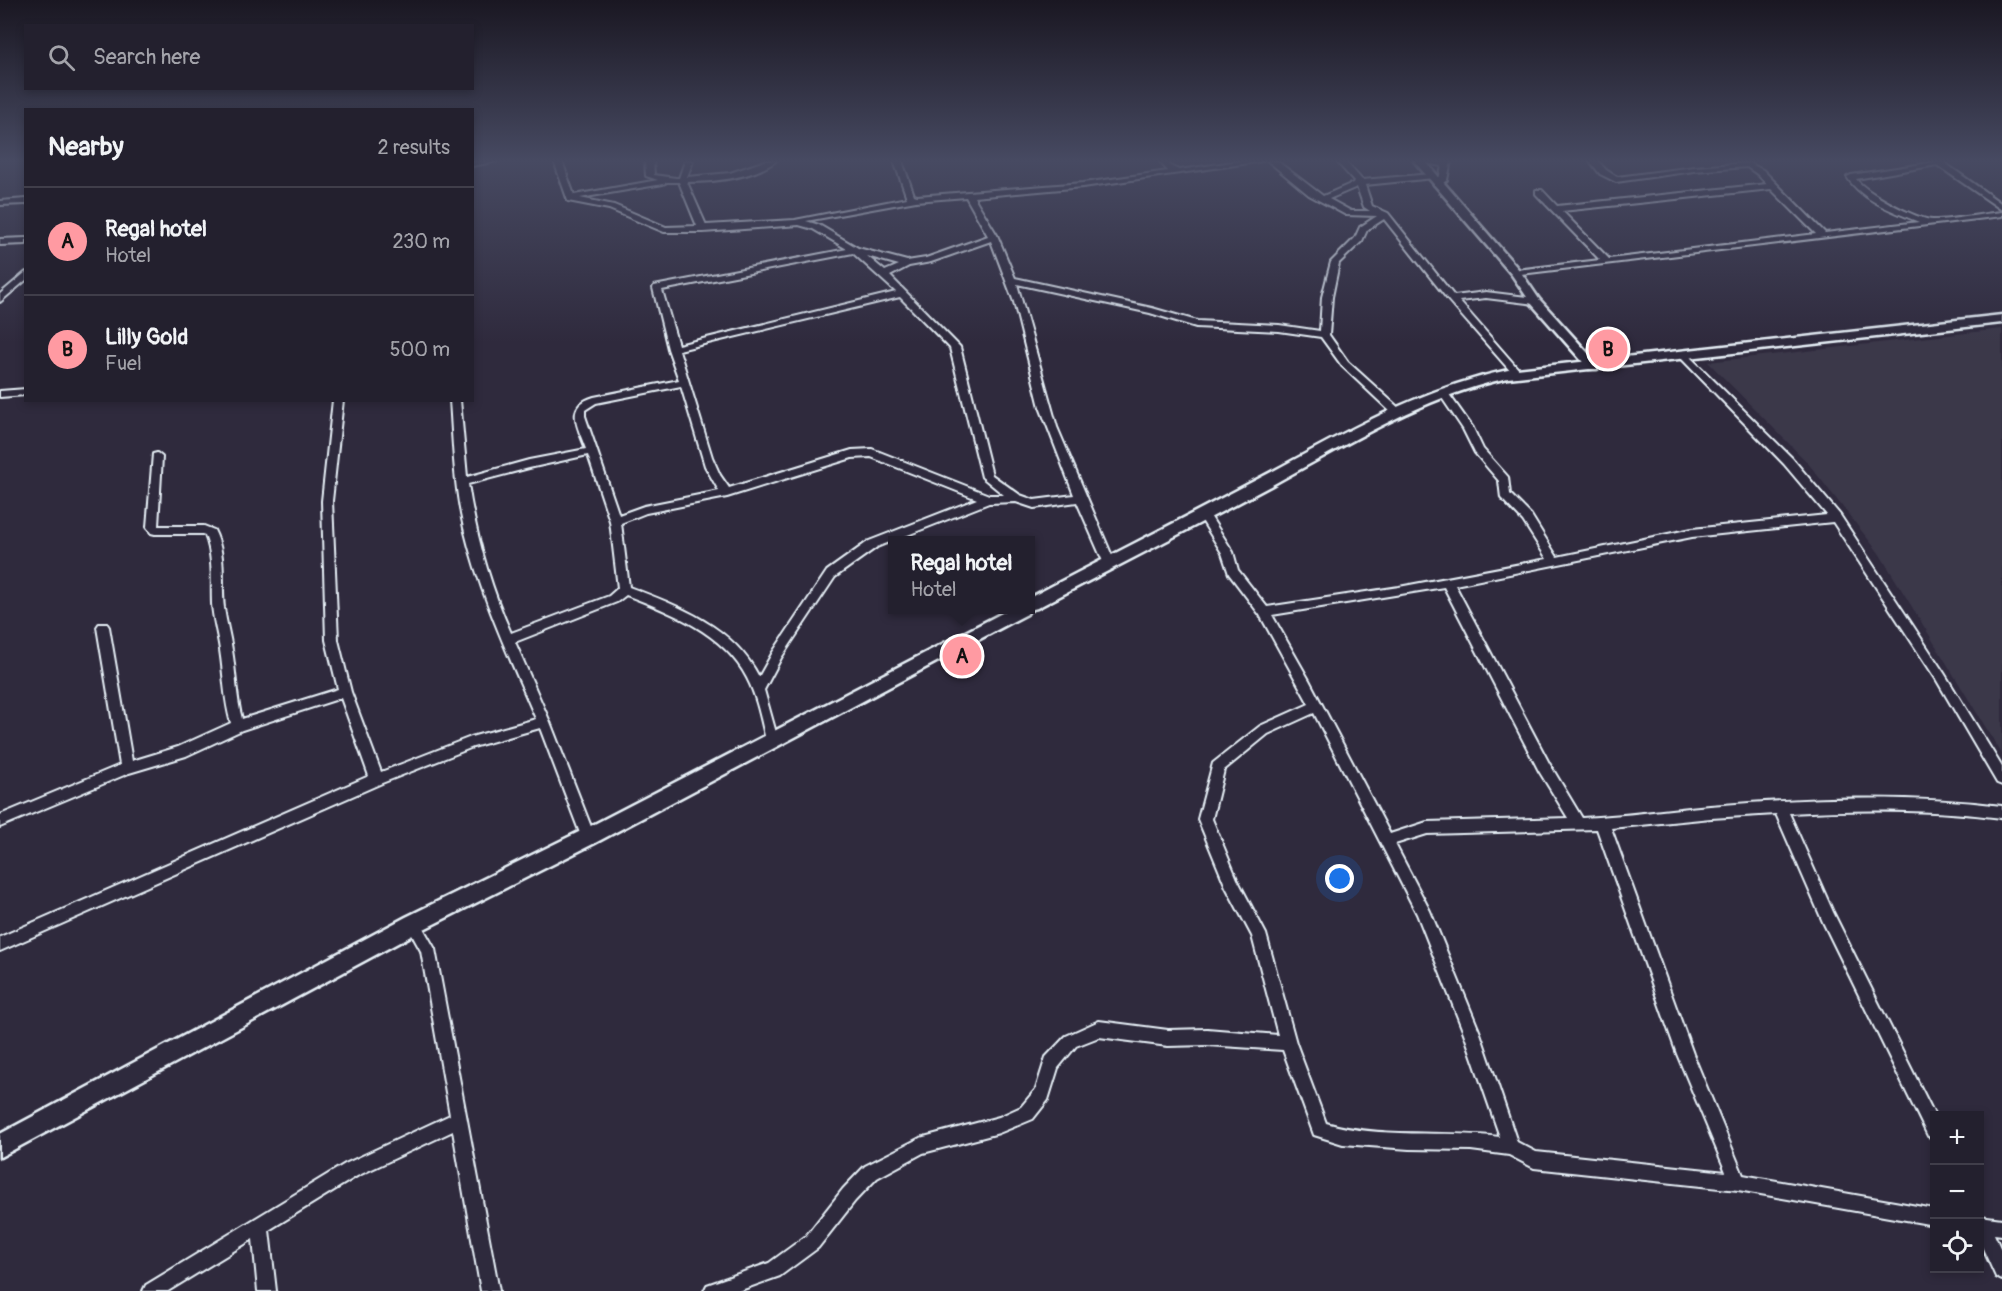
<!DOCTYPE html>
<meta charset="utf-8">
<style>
:root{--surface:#23202e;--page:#2f2d3a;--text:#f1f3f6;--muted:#a3a3aa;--line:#403e4a;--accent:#ff9aa2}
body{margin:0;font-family:Pangolin,sans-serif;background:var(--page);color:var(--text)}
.controls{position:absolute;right:18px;bottom:18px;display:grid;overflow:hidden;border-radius:0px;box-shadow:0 3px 9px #0003}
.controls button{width:54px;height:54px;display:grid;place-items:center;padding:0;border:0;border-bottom:2px solid var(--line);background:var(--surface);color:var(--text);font:30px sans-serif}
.you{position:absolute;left:1340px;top:879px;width:21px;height:21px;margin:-15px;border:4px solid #fff;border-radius:50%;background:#1a73e8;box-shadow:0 0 0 9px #1a73e833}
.badge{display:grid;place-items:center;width:39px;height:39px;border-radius:50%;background:var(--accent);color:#111;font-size:20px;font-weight:700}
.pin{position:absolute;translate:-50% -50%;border:3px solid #fff;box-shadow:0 2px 6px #0006}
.popup{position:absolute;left:888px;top:536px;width:147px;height:78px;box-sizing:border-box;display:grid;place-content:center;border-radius:0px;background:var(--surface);filter:drop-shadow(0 2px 4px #0005);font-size:20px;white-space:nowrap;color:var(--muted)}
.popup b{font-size:22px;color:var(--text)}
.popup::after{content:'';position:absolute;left:50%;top:100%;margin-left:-12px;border:12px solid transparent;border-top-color:var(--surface)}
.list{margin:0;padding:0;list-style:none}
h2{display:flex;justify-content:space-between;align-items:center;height:78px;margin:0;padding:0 24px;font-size:26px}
h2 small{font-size:20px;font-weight:400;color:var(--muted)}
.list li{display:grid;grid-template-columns:39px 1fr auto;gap:18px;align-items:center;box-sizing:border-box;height:108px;padding:0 24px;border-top:2px solid var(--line)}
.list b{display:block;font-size:22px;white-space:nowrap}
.list p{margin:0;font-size:20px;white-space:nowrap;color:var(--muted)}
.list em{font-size:20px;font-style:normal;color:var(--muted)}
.icon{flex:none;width:33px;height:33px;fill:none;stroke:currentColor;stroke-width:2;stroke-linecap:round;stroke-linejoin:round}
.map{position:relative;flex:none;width:2002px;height:1291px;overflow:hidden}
.search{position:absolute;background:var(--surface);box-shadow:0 3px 9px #0003;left:24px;top:24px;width:450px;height:66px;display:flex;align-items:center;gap:15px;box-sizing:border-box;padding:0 21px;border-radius:0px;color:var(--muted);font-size:22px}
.panel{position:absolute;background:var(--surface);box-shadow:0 3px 9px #0003;left:24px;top:108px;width:450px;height:294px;border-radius:0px}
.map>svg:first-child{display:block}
</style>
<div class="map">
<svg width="2002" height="1291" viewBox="0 0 2002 1291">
<rect width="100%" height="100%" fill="#2f2a3d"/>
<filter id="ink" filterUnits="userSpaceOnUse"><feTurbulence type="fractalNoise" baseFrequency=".0167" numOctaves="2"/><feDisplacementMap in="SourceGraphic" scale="12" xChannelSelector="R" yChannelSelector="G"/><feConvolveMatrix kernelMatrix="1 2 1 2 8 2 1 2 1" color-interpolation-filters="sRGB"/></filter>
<g filter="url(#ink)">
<path fill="#3b3749" d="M2002,329V754L1879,553L1807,462L1708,362Z"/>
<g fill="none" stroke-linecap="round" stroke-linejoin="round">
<defs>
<g id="minor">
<path d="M498,161L472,166V162Z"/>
<path d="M554,161H562L574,195L658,180L646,176L645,161H653L654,175L676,178H679L685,161H693L687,177L730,173L765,161H776C753,178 715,182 687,182L706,225L795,220L907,198L894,161H902L914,195L917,196L1083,183L1168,171L1159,161H1167L1172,167L1179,170L1239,161H1263L1083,187L974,197L997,235L1015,278L1152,308L1197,321L1279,325L1320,331L1322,297L1331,262L1355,238L1360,227L1377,216L1346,215L1309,195L1268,161H1277L1323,196L1355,182L1336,161H1345L1362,180L1431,174L1435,176L1434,178L1365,185L1372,206L1388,213L1454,296L1486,292L1535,298L1540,301L1535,304L1486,298L1459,301L1520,371L1518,373H1512L1449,301L1384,219L1367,230L1362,241L1339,263L1332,297L1329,335L1348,362L1401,410L1402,412L1397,415L1393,414L1342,366L1321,337L1279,331L1196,327L1150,313L1017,284L1057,427L1115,563L1113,566H1105L1077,502L1034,508L1016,502L989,503L877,547L835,577L781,658L764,690L778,740L777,744L772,745L767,744L766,740C761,719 757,697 747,678C724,633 670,612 626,595L617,602L515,642L550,722L595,837L593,841L588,843L583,841L540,728L473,747L382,783L0,951V937L369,776L341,698L242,730L186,756L129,773L0,827V815L120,765L97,627L99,624H107L109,627L132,761L178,747L231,723C224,700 224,675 220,650C218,635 213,620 212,604C211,581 214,558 205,535L202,534H155L151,533L147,527L153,454L157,453L162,457L158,526H204L214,530C227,555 221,582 224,608C226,622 230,636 232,650C236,673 236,697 242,719L338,689L326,640L322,501L333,400H343L332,501L338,640L351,692L381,772L471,737L536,719C509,656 480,595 464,528C454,487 453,442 450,400H460L467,477L529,460L586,449C578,427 564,406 594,397L679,380L668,349L653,288L654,286L847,249L813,229L799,225L703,232H664L609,209L568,201ZM667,182H679L697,226L666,227L614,205L580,198L663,184ZM1357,187L1364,207L1370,211H1351L1329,199ZM966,197L988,236L926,258L907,261L858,248L819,225L806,221L916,201ZM991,241L1014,302L1040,407L1074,495L1034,500L1020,495L992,475L960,347L890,276L909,266L931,262ZM853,253L896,292L678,345L662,290ZM867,256L899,265L885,271ZM900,297L950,348L982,477L1004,495H989L872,449L852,450L729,488L720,475L712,457L679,350ZM681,386L705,466L719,491L644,506L619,515L585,416V410L596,403ZM588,455L610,521L618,588L609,596L511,633C490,586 476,536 468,484L529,468ZM871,457L977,499L869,541L827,571L773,652L759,677C734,627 679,606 629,587L621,523L646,513L727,497L852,458Z"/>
<path d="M1415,161H1451L1447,180L1440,185H1434V181L1439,179L1442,166Z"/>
<path d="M1590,161H1598L1606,170L1617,177L1694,167L1749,163L1763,170L1825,233L1919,222C1893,211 1862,201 1847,177L1851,175L1942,161L2002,204V210L1937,165L1856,179C1865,192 1917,220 1933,220C1955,220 1979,214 2002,212V216L1513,275L1512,273L1516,270L1600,260L1536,194V190H1542L1557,206L1767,184L1757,174L1747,167L1694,171L1616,182L1600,174ZM1771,189L1816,234L1609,259L1562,211Z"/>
<path d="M26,199V204L0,205V201Z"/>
<path d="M26,238V244L0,245V239Z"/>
<path d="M26,272V280L0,302V294Z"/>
<path d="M1683,352L1686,353L1792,458L1840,515L1944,673L2002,767V785L1997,783L1936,679L1833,522L1692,537L1455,585L1549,763L1582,818C1625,816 1667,810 1710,806C1807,798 1906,794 2002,806V818C1931,809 1860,809 1789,813L1833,912L1935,1116L1934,1138L1928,1136L1823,922L1776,814L1711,818L1611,828L1693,1054L1743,1175L1934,1209V1225L1738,1190L1534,1168L1509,1155L1471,1150L1409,1149L1343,1144L1314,1135L1283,1050L1207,1045L1168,1046L1099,1037L1076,1046L1058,1068L1048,1100L1033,1119L999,1133L923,1153L877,1178L855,1201L818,1248L780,1276L738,1291H704L707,1285L769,1263L806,1236L843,1189L865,1166L920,1138L999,1117L1021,1107L1036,1089L1046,1057L1066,1036L1099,1021L1168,1030L1207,1029L1278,1035L1252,936L1226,887L1198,819L1213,763L1260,726L1309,704L1260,615L1229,574L1222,553L1198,514L1199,511H1207L1233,552L1238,570L1267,607L1399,587L1547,559L1523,521L1501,498L1499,481L1475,453L1463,429L1438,392L1443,389L1446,390L1473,428L1483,449L1508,477L1510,494L1531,515L1557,557L1692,529L1827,515L1784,464L1680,357V353ZM1444,587L1539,771L1568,818L1427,822L1390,834L1309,680L1272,615ZM1314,713L1417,914L1464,1033L1500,1137C1443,1130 1380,1139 1326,1123L1296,1043L1266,934L1237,879L1212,819L1224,770L1268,734ZM1597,829L1677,1054L1726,1172L1536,1152L1517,1142L1480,1033L1430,911L1395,844L1427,834Z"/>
<path d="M26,389V395L0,397V391Z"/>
<path d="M413,917L418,919L435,949L499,1291H481L453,1131L357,1176L269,1230L276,1291H258L253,1239L168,1291H143L146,1285L345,1164L450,1115L421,951L406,924L408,919Z"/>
<path d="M1980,1216L2002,1219V1235L1994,1234L2002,1252V1280L1996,1277L1980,1242Z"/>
</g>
<path id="tertiary" d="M1414,161H1425L1520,271L1539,299L1597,363V369H1589L1531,303L1512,275Z"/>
<g id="secondary">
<path d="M2002,315V323L1508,378C1422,397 1349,443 1272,485C1194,527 1115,567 1037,608L1029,610H1031V597C1107,557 1183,519 1258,479C1344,434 1412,391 1508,370Z"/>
<path d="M1008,610H1029L1027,614L595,843L420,931L0,1157V1134L406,917L581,831Z"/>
</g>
</defs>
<use href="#minor" stroke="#e8f1f8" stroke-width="4"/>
<use href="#tertiary" stroke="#e8f1f8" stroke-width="5"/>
<use href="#secondary" stroke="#e8f1f8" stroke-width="5"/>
<use href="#minor" fill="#2f2a3d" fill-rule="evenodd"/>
<use href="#tertiary" fill="#2f2a3d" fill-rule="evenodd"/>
<use href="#secondary" fill="#2f2a3d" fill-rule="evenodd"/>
</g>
</g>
<linearGradient id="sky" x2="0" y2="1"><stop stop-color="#1a1722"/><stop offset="0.47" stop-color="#474a62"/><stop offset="1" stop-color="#474a62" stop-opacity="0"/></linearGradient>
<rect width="2002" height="342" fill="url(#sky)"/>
</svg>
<div class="controls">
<button>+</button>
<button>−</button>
<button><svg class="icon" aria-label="locate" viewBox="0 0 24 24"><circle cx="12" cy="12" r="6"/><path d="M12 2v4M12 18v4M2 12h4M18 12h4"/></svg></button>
</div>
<div class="you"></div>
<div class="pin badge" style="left:962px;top:656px">A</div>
<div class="popup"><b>Regal hotel</b>Hotel</div>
<div class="pin badge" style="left:1608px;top:349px">B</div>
<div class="search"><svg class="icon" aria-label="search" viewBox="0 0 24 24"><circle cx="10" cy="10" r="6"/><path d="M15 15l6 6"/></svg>Search here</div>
<section class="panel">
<h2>Nearby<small>2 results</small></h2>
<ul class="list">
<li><span class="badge">A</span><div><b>Regal hotel</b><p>Hotel</p></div><em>230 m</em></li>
<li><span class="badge">B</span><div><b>Lilly Gold</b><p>Fuel</p></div><em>500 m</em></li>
</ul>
</section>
</div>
